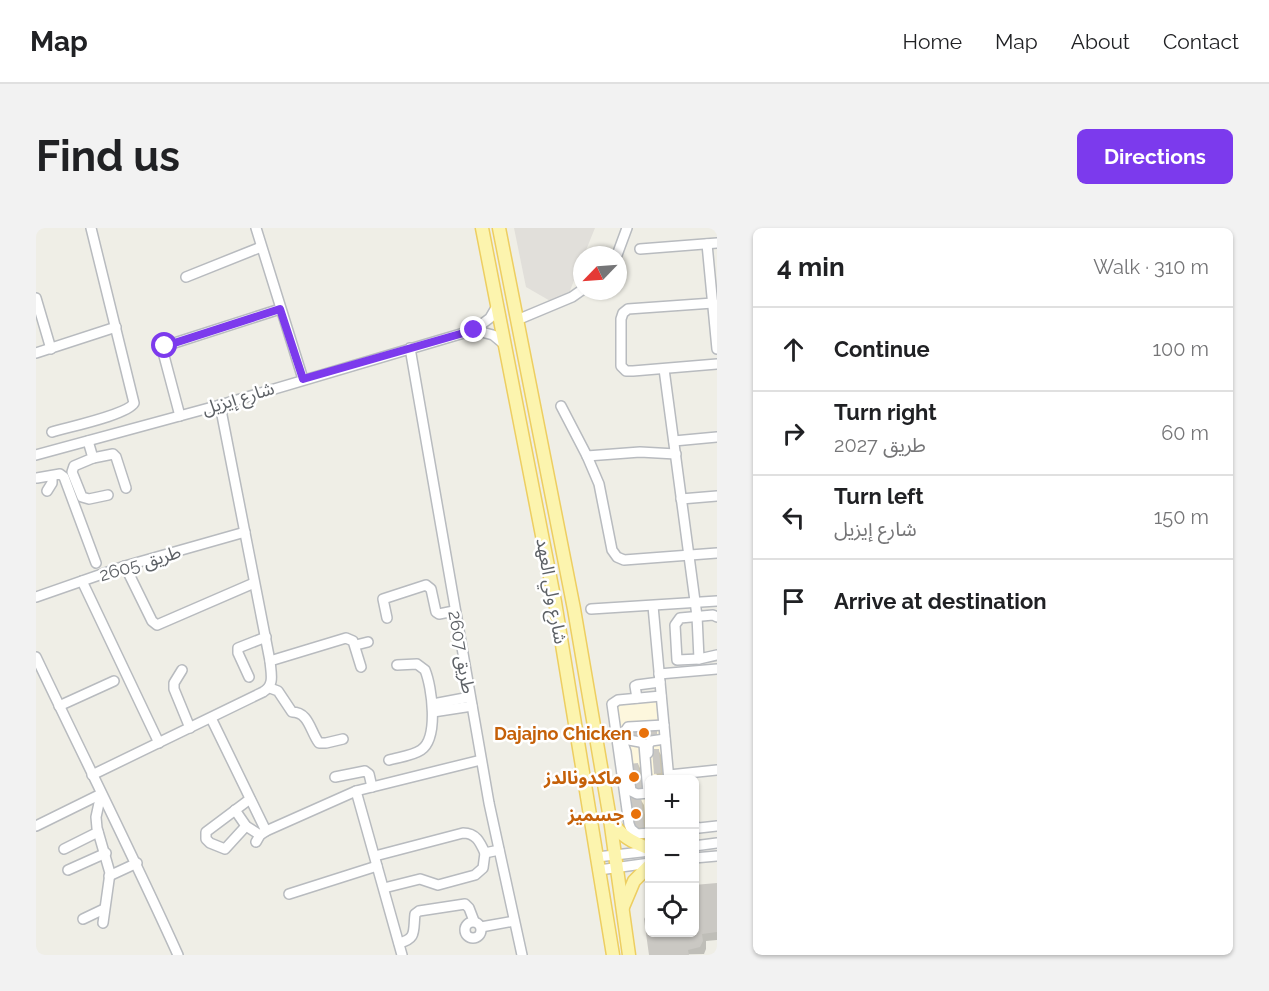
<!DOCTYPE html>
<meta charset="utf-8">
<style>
:root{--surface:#fff;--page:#f2f2f2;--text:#202124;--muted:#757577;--line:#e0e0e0;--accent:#7c3aed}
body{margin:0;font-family:Raleway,"Noto Sans Arabic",sans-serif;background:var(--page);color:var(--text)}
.controls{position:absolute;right:18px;bottom:18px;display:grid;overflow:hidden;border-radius:9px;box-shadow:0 2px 4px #0004}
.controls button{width:54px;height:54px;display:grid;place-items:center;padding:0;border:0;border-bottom:2px solid var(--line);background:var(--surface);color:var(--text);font:30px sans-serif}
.compass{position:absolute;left:537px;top:18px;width:54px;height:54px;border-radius:50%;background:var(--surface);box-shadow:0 2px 4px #0004;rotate:245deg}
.stop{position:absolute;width:18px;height:18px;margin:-14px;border:4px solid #7c3aed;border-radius:50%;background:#fff}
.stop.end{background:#7c3aed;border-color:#fff;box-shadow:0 2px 6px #0008}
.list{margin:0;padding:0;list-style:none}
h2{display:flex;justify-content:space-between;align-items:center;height:78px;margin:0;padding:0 24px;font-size:26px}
h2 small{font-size:20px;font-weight:400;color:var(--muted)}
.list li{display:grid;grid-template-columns:39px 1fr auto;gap:18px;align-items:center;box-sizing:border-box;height:84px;padding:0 24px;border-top:2px solid var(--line)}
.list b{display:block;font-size:22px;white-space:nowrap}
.list p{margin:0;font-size:20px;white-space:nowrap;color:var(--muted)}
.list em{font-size:20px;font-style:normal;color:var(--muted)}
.icon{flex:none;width:33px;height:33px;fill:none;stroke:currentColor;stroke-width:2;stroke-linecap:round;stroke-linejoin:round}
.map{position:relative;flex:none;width:681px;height:727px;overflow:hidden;border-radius:9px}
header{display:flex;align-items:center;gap:36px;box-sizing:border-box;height:84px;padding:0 30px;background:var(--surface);border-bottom:2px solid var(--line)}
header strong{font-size:28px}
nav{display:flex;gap:33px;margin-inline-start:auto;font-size:21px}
.intro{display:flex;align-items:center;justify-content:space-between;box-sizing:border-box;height:144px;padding:0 36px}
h1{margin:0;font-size:42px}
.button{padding:15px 27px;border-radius:9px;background:var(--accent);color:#fff;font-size:21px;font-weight:700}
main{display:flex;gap:36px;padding:0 36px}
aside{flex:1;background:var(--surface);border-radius:9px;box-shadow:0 2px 4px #0004}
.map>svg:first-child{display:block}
</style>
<header>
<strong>Map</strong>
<nav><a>Home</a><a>Map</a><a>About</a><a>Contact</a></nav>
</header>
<div class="intro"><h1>Find us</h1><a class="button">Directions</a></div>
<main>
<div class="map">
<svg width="681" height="727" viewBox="0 0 681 727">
<rect width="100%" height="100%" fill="#efeee6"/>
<path fill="#fdf7dd" d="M629,467L639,551L614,552L613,613H610L594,608L570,472Z"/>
<path fill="#e1dfda" d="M478,0H559L548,27H546V33L533,65L516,74L490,59Z"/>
<g fill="#0003">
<path d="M622,522L627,530L628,552H623L620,545Z"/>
<path d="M602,536L606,544L609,568L603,569L608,577L611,606L604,607L600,600L597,562Z"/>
<path d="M681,657V712L670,713V721L668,726L615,727L609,691L614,684V704H658Z"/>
</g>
<g fill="#cac8c3">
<path d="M621,500V508L594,511V503Z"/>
<path d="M616,521H623L625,545L618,546Z"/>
<path d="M602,535L606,561L596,562L593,536Z"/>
<path d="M605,568L608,599L598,600L595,569Z"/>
<path d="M681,655V704L666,706L667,713L664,719L652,722L653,727H613L608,691L613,682L611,677L613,670L614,704H658V657Z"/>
</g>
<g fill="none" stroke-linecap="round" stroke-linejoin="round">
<defs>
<g id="minor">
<path d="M220,0L267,151"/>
<path d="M671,16L681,121"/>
<path d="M604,21L681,15"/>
<path d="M581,27L591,0"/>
<path d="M150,49L225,19"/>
<path d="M0,70L15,121"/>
<path d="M677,75L592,81L587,85L585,91V138L590,143H597L681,136"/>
<path d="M481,92L536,69L546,62"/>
<path d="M438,102L457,107L469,117"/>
<path d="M374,120L453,575L486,727"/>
<path d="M0,125L80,99"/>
<path d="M628,141L661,388L663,431"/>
<path d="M525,178L551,228L563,256L576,322L581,329L588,332L681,325"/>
<path d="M144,188L127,124L129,118L244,81"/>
<path d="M16,204C32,199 91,187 98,175L55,0"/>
<path d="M52,213L57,230L38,238L36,244L46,269L53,271L72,267"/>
<path d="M638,213L681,209"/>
<path d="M0,227L184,177L438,102L454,90L461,78"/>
<path d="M551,228L604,224L640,226"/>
<path d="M57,230L77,226L80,229L90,260"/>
<path d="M1,250L24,246L28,249L60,335"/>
<path d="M11,263L16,255V248"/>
<path d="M645,271L681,268"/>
<path d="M89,338L116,393L121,397L218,355"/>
<path d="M46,353L123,515"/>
<path d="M0,369L89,338L209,304"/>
<path d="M617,378L633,552"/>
<path d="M555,381L681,373"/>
<path d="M681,389L677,387L644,390L639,397L641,432L663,431L681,427"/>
<path d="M351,390L347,371L390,357L395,361L400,384L403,386L418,383"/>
<path d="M320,417L332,414"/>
<path d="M0,429C47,528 97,627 142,727"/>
<path d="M234,433L310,410L317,413L325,439"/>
<path d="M146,442L138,455V461L154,500"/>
<path d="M623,446L681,441"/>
<path d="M213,449L202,425V420L230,409"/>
<path d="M234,460L242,463L256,484C273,484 274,503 283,515H290L307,511"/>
<path d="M601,470L599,458L601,457L624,454"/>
<path d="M397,476L434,469"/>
<path d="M23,478L78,453"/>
<path d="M397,484L436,478"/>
<path d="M175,490L230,603"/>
<path d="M584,506L590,524L595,563L601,566L614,565"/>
<path d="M612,525V517L615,513L629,511"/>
<path d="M353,532C363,529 376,528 385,522C403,510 396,459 389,442L381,436L361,437"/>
<path d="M56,547L227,464C239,457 235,446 234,433L184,177"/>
<path d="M633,547L681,542"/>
<path d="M299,549L329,543L333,546L336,559"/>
<path d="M320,563L366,727"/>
<path d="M612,565L608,516L604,514L593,512L590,502L592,499L628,497"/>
<path d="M65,566L60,589L61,600L74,645L67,695"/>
<path d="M199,582L210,598L224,607"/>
<path d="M0,598L65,566"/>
<path d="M210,598L189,621L174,615L170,611V604L214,571"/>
<path d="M658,598L663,600L681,598"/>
<path d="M614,605L601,606L595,601L593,596L576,476L582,472L625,468"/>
<path d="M220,614L224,607L230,603L320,563L445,532"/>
<path d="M658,618L681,615"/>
<path d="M28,621L62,604"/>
<path d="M339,628L427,605C440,605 444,614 449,625L463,622"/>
<path d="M561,629L614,623"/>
<path d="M658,630L681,628"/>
<path d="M32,642L70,625"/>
<path d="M563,642L614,635"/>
<path d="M73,648L101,635"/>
<path d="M348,660L384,651L402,657L439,647L447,640L449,625"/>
<path d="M253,666L341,638"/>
<path d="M47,691L68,681"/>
<circle cx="437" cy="702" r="8"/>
<path d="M445,699L478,693"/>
<path d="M363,715C381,711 377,703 379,686L383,683L429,676L433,680L438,693"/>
</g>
<g id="major">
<path d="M446,0L519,374L577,727"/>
<path d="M463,0L538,381L574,591L593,727"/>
<path d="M575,592C584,608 596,614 614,621"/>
<path d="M587,679L598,653L614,637"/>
</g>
</defs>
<use href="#minor" stroke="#b8bbbf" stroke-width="12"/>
<use href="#major" stroke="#edce61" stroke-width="15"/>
<use href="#minor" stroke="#fff" stroke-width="9"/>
<use href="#major" stroke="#fcf4ae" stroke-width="12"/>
</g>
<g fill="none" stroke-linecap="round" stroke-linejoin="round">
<path stroke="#7c3aed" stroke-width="8" d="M129,118L244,81L267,151L438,102"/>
</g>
<g fill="#e8710a" stroke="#fff" stroke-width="2">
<circle cx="608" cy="505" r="6"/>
<circle cx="598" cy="549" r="6"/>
<circle cx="600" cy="586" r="6"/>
</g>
<g text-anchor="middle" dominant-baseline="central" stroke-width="5" stroke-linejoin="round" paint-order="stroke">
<g font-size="18" fill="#5d6166" stroke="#fff">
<text transform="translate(202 170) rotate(-17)">شارع إيزيل</text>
<text transform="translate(104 335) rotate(-17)">طريق 2605</text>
<text transform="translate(516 363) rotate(80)">شارع ولي العهد</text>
<text transform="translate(426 424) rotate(80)">طريق 2607</text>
</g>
<g font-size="18" font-weight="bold" fill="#c56008" stroke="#fff" text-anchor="end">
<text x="596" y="505">Dajajno Chicken</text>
<text x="586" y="549">ماكدونالدز</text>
<text x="588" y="586">جسميز</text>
</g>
</g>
</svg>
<div class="controls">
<button>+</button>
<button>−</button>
<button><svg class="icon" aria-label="locate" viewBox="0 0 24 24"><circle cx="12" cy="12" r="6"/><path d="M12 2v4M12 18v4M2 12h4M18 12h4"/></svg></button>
</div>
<svg class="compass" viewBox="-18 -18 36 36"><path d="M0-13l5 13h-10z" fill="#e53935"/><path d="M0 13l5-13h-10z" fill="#757577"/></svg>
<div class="stop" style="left:129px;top:118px"></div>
<div class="stop end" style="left:438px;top:102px"></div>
</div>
<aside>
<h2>4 min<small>Walk · 310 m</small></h2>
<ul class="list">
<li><svg class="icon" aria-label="ahead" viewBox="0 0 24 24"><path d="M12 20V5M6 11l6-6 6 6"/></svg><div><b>Continue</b></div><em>100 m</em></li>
<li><svg class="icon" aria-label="right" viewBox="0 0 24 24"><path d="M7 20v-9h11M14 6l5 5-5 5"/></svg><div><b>Turn right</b><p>طريق 2027</p></div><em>60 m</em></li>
<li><svg class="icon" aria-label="left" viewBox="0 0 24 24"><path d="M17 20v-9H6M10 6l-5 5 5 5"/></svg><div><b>Turn left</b><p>شارع إيزيل</p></div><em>150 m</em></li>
<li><svg class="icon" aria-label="arrive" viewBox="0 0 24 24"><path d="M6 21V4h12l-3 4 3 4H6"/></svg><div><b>Arrive at destination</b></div></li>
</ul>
</aside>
</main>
